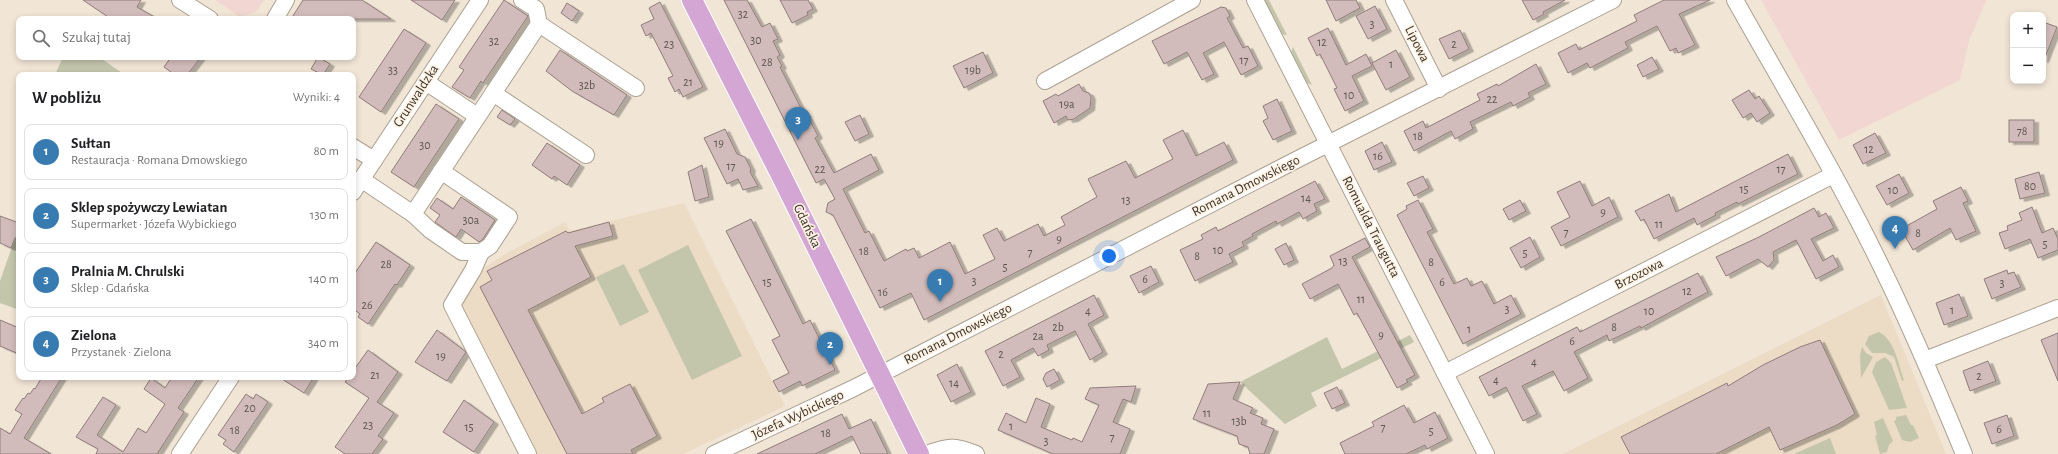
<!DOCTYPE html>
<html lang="pl">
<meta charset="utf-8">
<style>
:root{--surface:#fff;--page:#f2f2f2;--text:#202124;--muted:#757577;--line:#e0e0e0;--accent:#377bb1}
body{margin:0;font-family:"Alegreya Sans",sans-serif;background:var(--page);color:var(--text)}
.controls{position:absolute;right:12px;top:12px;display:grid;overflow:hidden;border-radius:8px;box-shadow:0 2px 6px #0003}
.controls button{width:36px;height:36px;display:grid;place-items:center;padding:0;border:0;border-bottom:1px solid var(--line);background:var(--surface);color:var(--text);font:20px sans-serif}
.you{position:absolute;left:1109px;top:256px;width:14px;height:14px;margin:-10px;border:3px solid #fff;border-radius:50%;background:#1a73e8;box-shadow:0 0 0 6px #1a73e833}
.badge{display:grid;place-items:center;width:26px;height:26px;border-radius:50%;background:var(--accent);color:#fff;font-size:13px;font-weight:700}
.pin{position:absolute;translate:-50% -33px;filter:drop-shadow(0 1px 2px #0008)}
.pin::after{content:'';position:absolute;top:21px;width:14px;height:12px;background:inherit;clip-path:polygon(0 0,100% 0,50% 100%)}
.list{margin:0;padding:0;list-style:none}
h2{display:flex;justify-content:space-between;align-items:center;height:52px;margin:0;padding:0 16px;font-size:17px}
h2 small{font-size:13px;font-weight:400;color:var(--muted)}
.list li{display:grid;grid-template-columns:26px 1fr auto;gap:12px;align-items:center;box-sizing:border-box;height:56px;margin:0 8px 8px;padding:0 8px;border:1px solid var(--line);border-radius:8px}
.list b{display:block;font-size:15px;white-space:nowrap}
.list p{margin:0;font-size:13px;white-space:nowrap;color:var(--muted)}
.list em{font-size:13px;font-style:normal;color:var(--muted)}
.icon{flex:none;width:22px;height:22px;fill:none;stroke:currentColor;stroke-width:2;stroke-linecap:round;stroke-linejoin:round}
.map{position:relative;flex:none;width:2058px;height:454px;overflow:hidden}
.search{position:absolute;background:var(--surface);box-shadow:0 2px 6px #0003;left:16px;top:16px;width:340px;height:44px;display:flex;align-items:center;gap:10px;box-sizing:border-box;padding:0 14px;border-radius:8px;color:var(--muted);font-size:15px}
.panel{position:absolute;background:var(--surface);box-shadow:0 2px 6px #0003;left:16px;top:72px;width:340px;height:308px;border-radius:8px}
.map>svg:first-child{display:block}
</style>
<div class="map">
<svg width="2058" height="454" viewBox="0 0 2058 454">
<defs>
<filter id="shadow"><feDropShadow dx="4.5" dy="2.5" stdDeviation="0" flood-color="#0004"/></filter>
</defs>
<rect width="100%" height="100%" fill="#f1e5d6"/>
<g fill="#f1d6d1">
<path d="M215,0H264L256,12L240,17Z"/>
<path d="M1761,0H1986L1969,41L1960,80L1839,140Z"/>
</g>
<g fill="#ecdbc5">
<path d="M684,203L785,406L683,454H536L459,304L481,270L505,254L565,222L570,231Z"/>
<path d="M1881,295L1946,454H1563Z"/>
</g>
<g fill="#c4c6ac">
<path d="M1264,0H1269L1287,35L1279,34Z"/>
<path d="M1293,47L1312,85L1305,82L1290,55Z"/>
<path d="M63,57H99L125,75H55Z"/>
<path d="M15,238L19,239V310L0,303V281Z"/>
<path d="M688,245L742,356L692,380L638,270Z"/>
<path d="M624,264L649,312L620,326L596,277Z"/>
<path d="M1879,332C1895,340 1898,364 1904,380L1902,381L1894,357L1885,353H1872L1865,344L1869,336Z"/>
<path d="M1410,335L1414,342L1311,393L1317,406L1285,424L1240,382L1327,337L1342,369Z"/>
<path d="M1862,347L1866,353L1873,357L1861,378L1860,355Z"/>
<path d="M1885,357L1891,363L1907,408L1889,410L1872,372L1876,362Z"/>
<path d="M1906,415L1911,425H1913L1919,438L1910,442L1902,440L1894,421L1896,420V417Z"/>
<path d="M1883,418L1893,441L1889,445L1887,452L1880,454L1875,436L1877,435L1874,422Z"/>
<path d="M1830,438L1836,454H1794Z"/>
</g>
<g fill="#d2bcbb" stroke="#8f7c7a" filter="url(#shadow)">
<path d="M83,0H141L137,7L158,19H111Z"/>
<path d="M303,0H362L391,19H291Z"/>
<path d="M411,0H455L442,20Z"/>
<path d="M504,0L528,16L483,83L481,81L470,98L452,87L464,70L459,67Z"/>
<path d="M724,0H747L762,27L770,23L778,39L773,41L780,55L777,57L782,66L780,67L804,114L806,113L818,136L815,138L834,173L871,154L879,170L843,189L865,233L869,231L884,261L906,249L907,251L914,248L919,258L950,242L965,274L995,259L983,235L997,228L1004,241L1038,224L1044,236L1065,225L1061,217L1097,197L1088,179L1126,161L1135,178L1173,159L1163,140L1183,130L1196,156L1224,142L1233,160L924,320L911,293L880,308L833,215L826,212L828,203L835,199L824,179L816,183Z"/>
<path d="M780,0H808L813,9L807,12L808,15L792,23Z"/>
<path d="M1326,0H1356L1360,8L1336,21Z"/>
<path d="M1522,0H1565L1543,12L1544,14L1533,20Z"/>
<path d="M1664,0H1710L1679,14L1695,45L1678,53L1676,48L1670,51L1657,26L1625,42L1628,48L1590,68L1587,63L1568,73L1558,53L1576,44L1579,50L1637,21L1634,15Z"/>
<path d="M660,2L703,87L683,97L679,89L675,92L668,78L673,76L651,33L646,36L641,25L654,19L649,8Z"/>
<path d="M567,3L579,11L572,21L561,13Z"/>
<path d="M1375,6L1387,29L1368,39L1356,16Z"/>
<path d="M1221,7L1226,8L1230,16L1227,18L1243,48L1248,46L1258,66L1241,75L1224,42L1203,53L1214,74L1202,80L1187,52L1164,64L1152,41Z"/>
<path d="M2043,22L2057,27L2044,60H2043Z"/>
<path d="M1328,28L1346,65L1366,54L1372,66L1352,76L1364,101L1345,111L1334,89L1337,88L1320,54L1317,56L1308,38Z"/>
<path d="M404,29L426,43L381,112L359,97Z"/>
<path d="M1460,30L1469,49L1449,59L1439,39Z"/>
<path d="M560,50L627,95L614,115L572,91L546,71Z"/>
<path d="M1396,50L1410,77L1386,90L1372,63Z"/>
<path d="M983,52L993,73L964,88L953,66Z"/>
<path d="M171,57H201L187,75H175L164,67Z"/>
<path d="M318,57L330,64L323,75L311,69Z"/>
<path d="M1652,57L1659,69L1643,77L1637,65Z"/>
<path d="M1536,64L1546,84L1528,93L1530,97L1513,106L1511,102L1470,122L1473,129L1455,139L1451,131L1414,151L1404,131L1423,121L1426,128L1480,100L1477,94L1497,84L1498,86Z"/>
<path d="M1079,84L1083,91L1089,93L1091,97L1090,108L1074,119L1068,120L1066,116L1054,123L1043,101L1056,94L1058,96Z"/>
<path d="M1749,90L1755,99L1759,96L1770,113L1757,122L1751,113L1743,118L1732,100Z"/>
<path d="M1277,99L1292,131L1273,140L1263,121L1268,118L1263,106Z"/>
<path d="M436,104L459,119L414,187L391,172Z"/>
<path d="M502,110L515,119L510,125L497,117Z"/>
<path d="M860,115L869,134L855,141L845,122Z"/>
<rect x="2009" y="120" width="25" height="22"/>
<path d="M725,129L737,154L745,157L751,169L750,172L758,186L743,190L738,179L727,184L704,138Z"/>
<path d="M1875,133L1886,153L1863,164L1853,145Z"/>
<path d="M1382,142L1392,162L1374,170L1365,151Z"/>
<path d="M547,143L580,165L567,185L554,176L552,179L532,165Z"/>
<path d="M1788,154L1798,174L1738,204L1737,202L1715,213L1716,215L1697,225L1694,218L1654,239L1644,219L1641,221L1635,211L1669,194L1676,212Z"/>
<path d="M702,165L709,197L695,201L688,172Z"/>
<path d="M2039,172L2045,193L2020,199L2015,179Z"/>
<path d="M1899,174L1909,193L1887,205L1876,186Z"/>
<path d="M1423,176L1429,188L1414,196L1407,183Z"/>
<path d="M1315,181L1325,199L1314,204L1317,211L1303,219L1299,212L1277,224L1276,221L1252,234L1253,236L1242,242L1244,246L1229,254L1233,262L1195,281L1180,250L1203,239L1201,235L1216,227L1218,231Z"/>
<path d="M1580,181L1592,206L1609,197L1618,217L1561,246L1551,227L1570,217L1557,192Z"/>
<path d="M1961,187L1968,201L1963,203L1976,231L1956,240L1950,228L1913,250L1901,229L1937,209L1933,201Z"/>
<path d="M461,197L495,220L483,239L479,242L461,229L456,237L435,222L440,215L430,208L437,198L453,209Z"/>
<path d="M1418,200L1433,229L1427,232L1454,284L1467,278L1471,286L1482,281L1494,304L1511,295L1521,314L1463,344L1397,215L1407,209L1406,206Z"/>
<path d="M1520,200L1526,211L1509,220L1503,209Z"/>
<path d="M2032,207L2042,233L2053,228L2058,239V250L2038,258L2030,239L2005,249L1999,233L2008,230L2007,226L2022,220L2019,213Z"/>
<path d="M1814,208L1819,217L1826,213L1834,228L1811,239L1823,261L1833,255L1839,267L1816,279L1796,240L1773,252L1774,260L1768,267L1758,259L1726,276L1716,257L1759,237Z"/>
<path d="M0,216L19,223V236L15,238L11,248L0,243Z"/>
<path d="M751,219L803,324L810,320L835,370L802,386L800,381L779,392L773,381L789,373L772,340L780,336L726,231Z"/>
<path d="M609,222L613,236L575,246L591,277L528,310L582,414L604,402L602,398L630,384L657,436L631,450L633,454H567L480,287L492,280L487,271L566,231L568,233Z"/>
<path d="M1530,237L1540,257L1521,268L1510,248Z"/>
<path d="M1365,238L1370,247L1352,257L1415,375L1406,380L1408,382L1397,388L1357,313L1354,315L1338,284L1310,299L1302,284L1332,268L1334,265L1330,256Z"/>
<path d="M376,242L410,265L397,285L395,284L368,324L358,317L360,314L353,309V276Z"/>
<path d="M1286,243L1294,260L1284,265L1275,249Z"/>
<path d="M1151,266L1159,282L1139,293L1130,276Z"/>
<path d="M2007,270L2008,274L2014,272L2021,287L1992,299L1984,279Z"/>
<path d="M1698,273L1708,292L1641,328L1640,326L1609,341L1607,335L1574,352L1588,378L1564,391L1553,371L1522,386L1537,414L1523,421L1506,387L1489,396L1479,377L1577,327L1580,332Z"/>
<path d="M1959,294L1968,316L1944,325L1936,303Z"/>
<path d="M1094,295L1104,315L1088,324L1103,352L1090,360L1075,331L1047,345L1049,350L1038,356L1033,348L1011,360L1020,377L1003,386L985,351Z"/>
<path d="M0,320L19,328V354L0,346Z"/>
<path d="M437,330L466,352L447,381L415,362Z"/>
<path d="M2058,333V381L2041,340Z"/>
<path d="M1820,340L1855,414L1837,425L1780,450L1769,427L1716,454H1630L1621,437L1727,383L1728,386L1763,365L1800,347Z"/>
<path d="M368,350L398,372L377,402L394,413L378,436L383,439L372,454H345L335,447L369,398L345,382L349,377H353V371Z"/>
<path d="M1988,361L1996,381L1970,391L1963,371Z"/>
<path d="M957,364L971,392L951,402L937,375Z"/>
<path d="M1054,369L1060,380L1047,387L1043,379L1046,373Z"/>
<path d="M42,377H62L24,438L51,454H0V428L10,434L22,414L15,410L23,398L24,399L28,393L30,394L34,388L35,389Z"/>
<path d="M172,377H199L178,408L184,412L157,454H96L98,449L76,437L103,397L116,405L97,435L123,452L138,428L146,433L165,404L144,389L151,378L165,388Z"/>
<path d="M279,377H314L304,393Z"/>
<path d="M1240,382L1233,399L1253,408L1250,413L1263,418L1261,424L1274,429L1264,454H1250L1248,447L1239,444L1237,436L1193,419L1208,384Z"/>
<path d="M1136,386L1131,402L1123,399L1113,422L1130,429L1120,454H1053L998,430L1006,413L1026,423L1036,398L1050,404L1041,427L1072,440L1073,438L1082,442L1099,405L1085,399L1090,388Z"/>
<path d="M1337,387L1345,403L1332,409L1324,393Z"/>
<path d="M246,394L253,399L256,394L268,402L234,452L223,444L226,440L218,435Z"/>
<path d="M464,400L494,422L474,452L443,432Z"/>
<path d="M1404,405L1414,423L1435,412L1448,438L1427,449L1425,445L1406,454H1345L1340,443L1374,426L1372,422Z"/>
<path d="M842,414L849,429L871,419L888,454H861L852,436L815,454H757Z"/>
<path d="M2007,415L2014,436L1992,444L1984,423Z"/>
</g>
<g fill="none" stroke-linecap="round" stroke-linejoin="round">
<defs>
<g id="minor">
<path d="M180,0L210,19"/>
<path d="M1255,0L1486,454"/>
<path d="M1394,0L1439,89"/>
<path d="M1735,0C1785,89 1838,177 1882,268C1912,329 1938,391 1964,454"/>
<path d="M275,19L286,0"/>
<path d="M539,24L636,88"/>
<path d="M1045,81L1192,0"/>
<path d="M426,82L477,116"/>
<path d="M493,93L586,155"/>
<path d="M353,147L374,160"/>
<path d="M361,179L413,214L539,24L536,9L522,0"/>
<path d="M353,192L480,0"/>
<path d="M413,214L430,230L462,252H481L490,246L509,217L441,171"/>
<path d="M481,252L473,270L452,305L528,454"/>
<path d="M1925,360L2058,308"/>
<path d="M1445,373L1833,175"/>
<path d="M180,454L231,377"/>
<path d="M714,454L854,388L1302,157L1613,0"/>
<path d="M926,454C949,446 953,445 976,454"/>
</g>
<path id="major" d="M692,0L782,177L919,454"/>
</defs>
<use href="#minor" stroke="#aba091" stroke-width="18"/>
<use href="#major" stroke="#fff" stroke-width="22"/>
<use href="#minor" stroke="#fff" stroke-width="16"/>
<use href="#major" stroke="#d3a6d3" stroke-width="20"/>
</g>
<g text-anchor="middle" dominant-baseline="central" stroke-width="3.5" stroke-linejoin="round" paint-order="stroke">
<g font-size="12" fill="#5e5651">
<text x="743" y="14">32</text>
<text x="1372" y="24">3</text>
<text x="756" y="40">30</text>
<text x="494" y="41">32</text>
<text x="1322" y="42">12</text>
<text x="669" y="44">23</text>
<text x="1454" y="44">2</text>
<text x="1244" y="60">17</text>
<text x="767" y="62">28</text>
<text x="1391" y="64">1</text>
<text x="393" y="70">33</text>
<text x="973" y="70">19b</text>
<text x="688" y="82">21</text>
<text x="587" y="85">32b</text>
<text x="1349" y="95">10</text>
<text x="1492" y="99">22</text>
<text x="1067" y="104">19a</text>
<text x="2022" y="131">78</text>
<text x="1418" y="136">18</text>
<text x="719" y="143">19</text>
<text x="425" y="145">30</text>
<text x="1869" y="149">12</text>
<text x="1378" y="156">16</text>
<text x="731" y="166">17</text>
<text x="820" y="169">22</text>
<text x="1781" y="169">17</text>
<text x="2030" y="186">80</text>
<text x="1744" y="189">15</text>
<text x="1893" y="190">10</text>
<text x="1306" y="198">14</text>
<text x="1126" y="200">13</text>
<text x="1603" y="212">9</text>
<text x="471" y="220">30a</text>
<text x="1659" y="224">11</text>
<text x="1566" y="232">7</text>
<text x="1918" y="233">8</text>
<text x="1059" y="239">9</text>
<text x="2045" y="244">5</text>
<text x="1218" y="250">10</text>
<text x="864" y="251">18</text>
<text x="1030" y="252">7</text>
<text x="1525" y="253">5</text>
<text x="1197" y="256">8</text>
<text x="1343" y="261">13</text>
<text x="1431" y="262">8</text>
<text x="386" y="264">28</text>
<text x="1005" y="267">5</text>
<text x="1145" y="279">6</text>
<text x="974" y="281">3</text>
<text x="767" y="282">15</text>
<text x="1442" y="282">6</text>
<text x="2002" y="283">3</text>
<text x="1687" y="291">12</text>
<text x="883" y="292">16</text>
<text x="1361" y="299">11</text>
<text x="367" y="305">26</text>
<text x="1507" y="309">3</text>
<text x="1952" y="310">1</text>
<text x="1088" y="311">4</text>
<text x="1649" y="311">10</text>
<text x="1058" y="327">2b</text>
<text x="1614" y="327">8</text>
<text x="1469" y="329">1</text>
<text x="1381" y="335">9</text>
<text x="1038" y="336">2a</text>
<text x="1572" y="341">6</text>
<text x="1001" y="354">2</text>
<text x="441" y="356">19</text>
<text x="1534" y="362">4</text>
<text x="375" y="375">21</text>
<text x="1979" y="376">2</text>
<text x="1496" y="380">4</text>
<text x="954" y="383">14</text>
<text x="250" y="408">20</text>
<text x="1207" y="413">11</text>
<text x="1239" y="421">13b</text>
<text x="368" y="425">23</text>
<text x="1011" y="426">1</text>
<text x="469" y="427">15</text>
<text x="1383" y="427">7</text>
<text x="1999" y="429">6</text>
<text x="235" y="430">18</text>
<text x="1431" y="431">5</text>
<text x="826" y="433">18</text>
<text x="1112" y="437">7</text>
<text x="1046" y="441">3</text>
</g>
<g font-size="14" fill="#38342e" stroke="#fff2e3">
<text transform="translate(1417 44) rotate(63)">Lipowa</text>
<text transform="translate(416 96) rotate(-57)">Grunwaldzka</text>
<text transform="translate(1246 186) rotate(-27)">Romana Dmowskiego</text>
<text transform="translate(807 226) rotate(64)">Gdańska</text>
<text transform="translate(1371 227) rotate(63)">Romualda Traugutta</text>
<text transform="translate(1639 274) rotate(-27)">Brzozowa</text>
<text transform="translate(958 334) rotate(-27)">Romana Dmowskiego</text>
<text transform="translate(798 415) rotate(-25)">Józefa Wybickiego</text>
</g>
</g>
</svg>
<div class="controls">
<button>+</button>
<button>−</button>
</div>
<div class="you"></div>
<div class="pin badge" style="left:940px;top:302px">1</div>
<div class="pin badge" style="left:830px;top:365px">2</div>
<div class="pin badge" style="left:798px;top:140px">3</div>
<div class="pin badge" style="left:1895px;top:249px">4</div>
<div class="search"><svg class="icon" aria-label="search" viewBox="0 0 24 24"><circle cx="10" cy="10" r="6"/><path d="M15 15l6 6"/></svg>Szukaj tutaj</div>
<section class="panel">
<h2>W pobliżu<small>Wyniki: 4</small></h2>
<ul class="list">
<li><span class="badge">1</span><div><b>Sułtan</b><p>Restauracja · Romana Dmowskiego</p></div><em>80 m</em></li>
<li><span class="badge">2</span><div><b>Sklep spożywczy Lewiatan</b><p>Supermarket · Józefa Wybickiego</p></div><em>130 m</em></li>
<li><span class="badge">3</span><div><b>Pralnia M. Chrulski</b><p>Sklep · Gdańska</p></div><em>140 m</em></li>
<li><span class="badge">4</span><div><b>Zielona</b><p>Przystanek · Zielona</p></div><em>340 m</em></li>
</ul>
</section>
</div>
